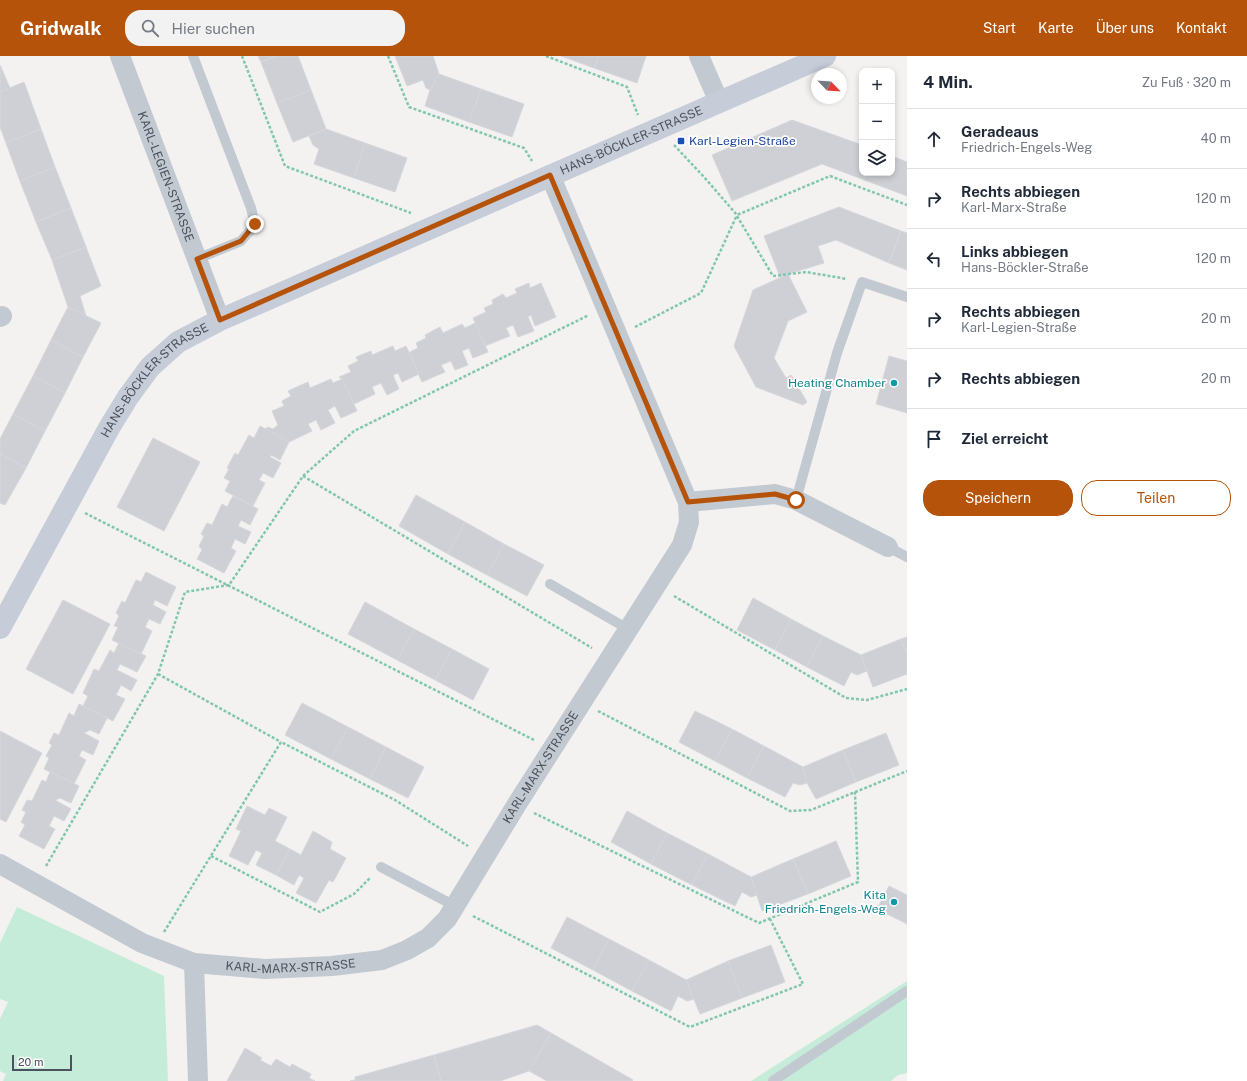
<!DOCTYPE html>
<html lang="de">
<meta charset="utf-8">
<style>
:root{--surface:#fff;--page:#f2f2f3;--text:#1f2937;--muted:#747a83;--line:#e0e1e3;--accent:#b45309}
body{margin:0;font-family:"Public Sans",sans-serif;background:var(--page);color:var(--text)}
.controls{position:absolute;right:12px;top:12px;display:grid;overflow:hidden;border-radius:8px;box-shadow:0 2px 6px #0003}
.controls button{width:36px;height:36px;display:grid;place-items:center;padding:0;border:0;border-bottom:1px solid var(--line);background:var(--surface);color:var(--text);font:20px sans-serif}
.compass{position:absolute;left:811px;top:12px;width:36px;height:36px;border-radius:50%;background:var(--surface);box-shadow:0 2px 6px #0003;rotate:115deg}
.scale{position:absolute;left:12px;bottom:10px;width:60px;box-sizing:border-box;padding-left:4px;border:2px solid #4b525d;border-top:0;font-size:11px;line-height:14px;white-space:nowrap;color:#4b525d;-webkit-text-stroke:3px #fff;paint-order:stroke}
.stop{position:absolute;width:12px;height:12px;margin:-9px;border:3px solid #b45309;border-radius:50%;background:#fff}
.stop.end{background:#b45309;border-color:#fff;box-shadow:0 1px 4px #0008}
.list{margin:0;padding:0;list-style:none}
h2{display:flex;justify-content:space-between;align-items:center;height:52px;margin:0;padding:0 16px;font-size:17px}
h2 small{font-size:13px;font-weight:400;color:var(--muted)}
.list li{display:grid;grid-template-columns:26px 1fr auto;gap:12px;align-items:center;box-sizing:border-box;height:60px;padding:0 16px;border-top:1px solid var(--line)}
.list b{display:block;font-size:15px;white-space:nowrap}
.list p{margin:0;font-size:13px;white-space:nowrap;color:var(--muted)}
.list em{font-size:13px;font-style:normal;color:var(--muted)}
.actions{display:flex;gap:8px;padding:12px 16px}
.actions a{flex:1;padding:9px 0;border:1px solid var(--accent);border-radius:16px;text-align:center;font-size:14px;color:var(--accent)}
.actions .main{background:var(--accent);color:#fff}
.icon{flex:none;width:22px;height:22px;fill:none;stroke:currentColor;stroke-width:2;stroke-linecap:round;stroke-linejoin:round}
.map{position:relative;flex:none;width:907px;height:1025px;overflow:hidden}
header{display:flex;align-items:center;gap:24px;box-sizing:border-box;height:56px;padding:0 20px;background:var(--accent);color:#fff}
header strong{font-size:19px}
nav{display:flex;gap:22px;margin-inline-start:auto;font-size:14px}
.search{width:280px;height:36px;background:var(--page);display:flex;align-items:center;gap:10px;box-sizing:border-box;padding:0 14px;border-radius:16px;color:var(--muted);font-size:15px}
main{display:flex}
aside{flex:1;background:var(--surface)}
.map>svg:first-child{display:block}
</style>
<header>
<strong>Gridwalk</strong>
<div class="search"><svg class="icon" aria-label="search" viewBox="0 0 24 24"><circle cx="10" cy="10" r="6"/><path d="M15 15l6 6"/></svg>Hier suchen</div>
<nav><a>Start</a><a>Karte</a><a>Über uns</a><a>Kontakt</a></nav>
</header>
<main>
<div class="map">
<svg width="907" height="1025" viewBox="0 0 907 1025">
<rect width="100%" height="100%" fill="#f3f2f1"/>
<g fill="#c5ecd9">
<path d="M17,851L164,920L168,1025H3L6,1018L0,1015V963L8,946L0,943V887Z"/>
<path d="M907,925V1017L898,1019L891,1025H751Z"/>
</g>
<g fill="#ced0d5" stroke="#d6d7dc">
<path d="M258,0H277L261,6Z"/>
<path d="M277,0H298L311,34L277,47L261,6Z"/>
<path d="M395,0H433L439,18L430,34L426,32L423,24L407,30Z"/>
<path d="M561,0H599L594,12Z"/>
<path d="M599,0H646L637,27L594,12Z"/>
<path d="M0,9L10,32L0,36Z"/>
<path d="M439,18L481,33L469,66L425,50L430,34Z"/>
<path d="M24,26L41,73L6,87L0,71V36Z"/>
<path d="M481,33L524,48L512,81L469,66Z"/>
<path d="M311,34L326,73L293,86L277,47Z"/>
<path d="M792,64L862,89V117H892V100L907,106V140L822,108L732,145L712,99Z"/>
<path d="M41,73L55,111L20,125L6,87Z"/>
<path d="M326,73L365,87L354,122L314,108L319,93L313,89L309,80Z"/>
<path d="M365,87L407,102L395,136L354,122Z"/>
<path d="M55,111L71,152L36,166L20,125Z"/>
<path d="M839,151L901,175L889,207L836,184L818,190L824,207L788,218L780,221L764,180Z"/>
<path d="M71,152L86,191L52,204L36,166Z"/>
<path d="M901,175L907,177V214L889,207Z"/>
<path d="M86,191L101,230L80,240L86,260L68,251L52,204Z"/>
<path d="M788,218L807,256L788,265L774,302L786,322L791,319L807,346L803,349L756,331L734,290L753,234Z"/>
<path d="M529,227L530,232L541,227L556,261L535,270L531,259L528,261L534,275L518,281L513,269L506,272L510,280L485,290L473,262L486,256L484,252L493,248L492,244L503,238L506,242L517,237L515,233Z"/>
<path d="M68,251L101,267L83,301L51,284Z"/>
<path d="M475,267L488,296L473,302L469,292L462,295L468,309L455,314L451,305L441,309L445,316L422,326L408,297L418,292L416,287L426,282L425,279L440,271L443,277L462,268L465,272Z"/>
<path d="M51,284L83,301L65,337L33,320Z"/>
<path d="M393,290L395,295L406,290L419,318L402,326L398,317L393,319L399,333L387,339L381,327L372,331L375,338L354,348L342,323L339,321L351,316L348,310L358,305L356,301L371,295L372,299Z"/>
<path d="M889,300L907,305V357L876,348Z"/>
<path d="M33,320L65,337L45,375L13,358Z"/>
<path d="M331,323L333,327L342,323L357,355L341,362L335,350L328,354L335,367L321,374L316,364L308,368L312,375L289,386L265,373L268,371L273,373L278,369L272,355L284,350L282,345L291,340L288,335L308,326L310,332Z"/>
<path d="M13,358L45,375L26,412L0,398V383Z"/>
<path d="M260,370L289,386L280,404L271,399L270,401L281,407L273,422L263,417L259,424L265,427L253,450L225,435L230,425L224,422L229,413L227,412L235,397L238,399L249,379L254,382Z"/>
<path d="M153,382L200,406L164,475L117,451Z"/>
<path d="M0,398L26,412L5,449L0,447Z"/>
<path d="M416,439L465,466L448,498L399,470Z"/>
<path d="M233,440L258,453L250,469L241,464L238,470L251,476L245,488L235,483L231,492L236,495L224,517L197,503L202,494L199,490L204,480L201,478L207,467L212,469L222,448L227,451Z"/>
<path d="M465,466L504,488L487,519L448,498Z"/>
<path d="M504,488L544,509L527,540L487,519Z"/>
<path d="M146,516L176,531L167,550L155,544L153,549L166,556L160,568L149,563L145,571L152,575L141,598L112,584L118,571L114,570L119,560L116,557L122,545L125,547L136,524L141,526Z"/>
<path d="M753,542L791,563L775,594L737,574Z"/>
<path d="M63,544L110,568L73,638L26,613Z"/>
<path d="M365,546L414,573L397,604L348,578Z"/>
<path d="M791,563L823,580L807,611L775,594Z"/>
<path d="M414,573L452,593L435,624L397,604Z"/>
<path d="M823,580L861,599L867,615L857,619L851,616L844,630L807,611Z"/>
<path d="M907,581V598L901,583Z"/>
<path d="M901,583L907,598V618L873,631L861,599Z"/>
<path d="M119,587L146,600L137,616L120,608L117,614L137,624L131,635L121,629L116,639L125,643L113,665L83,650L88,640L83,637L94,613L99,615L110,594L114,597Z"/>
<path d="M452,593L489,613L473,644L435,624Z"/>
<path d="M302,647L348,671L331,703L285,679Z"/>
<path d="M79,648L107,662L99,678L90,674L84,677L99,685L93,699L82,694L79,700L86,704L74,728L44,713L49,702L46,700L52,689L49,687L54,677L59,679L69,657L74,660Z"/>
<path d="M695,655L732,673L715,705L679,686Z"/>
<path d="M348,671L386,691L370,723L331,703Z"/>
<path d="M732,673L764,690L747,722L715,705Z"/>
<path d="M0,675L42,697L6,766L0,763Z"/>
<path d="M886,677L899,709L856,726L843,694Z"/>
<path d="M764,690L803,711L807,727L800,729L793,727L785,741L747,722Z"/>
<path d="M386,691L424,711L408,742L370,723Z"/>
<path d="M843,694L856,726L816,743L807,727L803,711Z"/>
<path d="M50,716L79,730L71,747L60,742L55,744L71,753L64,765L54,760L49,770L55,773L44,793L19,780L25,769L21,766L26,756L22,754L27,744L32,745L42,724L46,726Z"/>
<path d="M247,750L265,759L269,752L287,761L275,785L290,793L276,819L256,809L262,797L256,794L248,809L229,800L241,775L236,773Z"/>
<path d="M627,755L667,777L651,808L611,786Z"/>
<path d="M313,775L332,786L330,793L346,802L333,826L329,824L316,847L296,837L304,822L299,819L294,829L276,819L290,793L301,799Z"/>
<path d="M667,777L708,798L692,829L651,808Z"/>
<path d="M836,785L851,820L808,838L793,803Z"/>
<path d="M708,798L751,821L757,839L751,841L742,836L735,850L692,829Z"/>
<path d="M793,803L808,838L762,855L751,821Z"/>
<path d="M889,830L907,839V868L877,853Z"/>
<path d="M567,861L609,883L593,914L551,892Z"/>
<path d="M609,883L649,904L632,935L593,914Z"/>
<path d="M771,889L785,926L742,942L728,905Z"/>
<path d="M649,904L686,924L694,943L687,945L678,940L671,955L632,935Z"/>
<path d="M728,905L742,942L700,958L686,924Z"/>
<path d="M537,969L551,977L529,1015L500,1025H441L434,999Z"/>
<path d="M551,977L633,1024L632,1025H547L529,1015Z"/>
<path d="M245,992L262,1002L260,1004L271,1010L276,1003L290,1011L292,1008L311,1018L309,1022L315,1025H227Z"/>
<path d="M434,999L441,1025H350L355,1024V1021Z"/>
</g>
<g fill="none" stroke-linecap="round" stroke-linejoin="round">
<g stroke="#80c7ae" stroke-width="2.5" stroke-dasharray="3 2" stroke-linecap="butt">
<path d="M242,0L285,110L411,157"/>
<path d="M388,0L409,51L524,92L532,105"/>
<path d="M546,0L627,31L638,59"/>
<path d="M674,89L704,121L737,159L830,120L907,149"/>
<path d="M737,160L773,220L806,216L847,223"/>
<path d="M635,271L701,237L737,159"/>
<path d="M303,420L592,592"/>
<path d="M85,457L534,684"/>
<path d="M674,540L846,642L867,644L907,633"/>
<path d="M158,618L281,686"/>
<path d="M598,655L790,755L811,754L907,715"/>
<path d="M534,757L759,867L858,826L855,736"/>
<path d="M211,800L320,856L354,838L371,821"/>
<path d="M46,810L158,618L185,536L229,529L303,420L354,375L589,259"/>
<path d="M473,860L690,971L803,928L770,863"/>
<path d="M164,876L281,686L395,744L468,790"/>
</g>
<g stroke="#c3c9d1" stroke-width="10">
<path d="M193,0L251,152L255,169L241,185L197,203"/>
<path d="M796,444L837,297L862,226L907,241"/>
<path d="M888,491L907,501"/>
<path d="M550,528L628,573"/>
<path d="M381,811L455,850"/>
<path d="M773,1025L907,935"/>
</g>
<g stroke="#c3c9d1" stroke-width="20">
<path id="s1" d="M120,0L220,264"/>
<path d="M699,0L719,46"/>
<path d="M0,261L2,260"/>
<path d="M688,446L775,438L796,444L888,491"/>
<path id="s2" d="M0,808L142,887L194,907L265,913L332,910L382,904L407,894L428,882L447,863L517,748L682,489L689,466L688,446L550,119"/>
<path d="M194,907L198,1025"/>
</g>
<path stroke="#c6ccd8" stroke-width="22" id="s3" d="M0,572L109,372L128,341L150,311L178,286L220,264L825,0"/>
</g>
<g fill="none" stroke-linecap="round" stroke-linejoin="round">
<path stroke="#b45309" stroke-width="5" d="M255,168L241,185L197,203L220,264L550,119L688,446L775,438L796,444"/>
</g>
<rect fill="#1a4fb4" stroke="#fff" stroke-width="1.5" x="677" y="81" width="8" height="8" rx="2"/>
<g fill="#0f9aa8" stroke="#fff" stroke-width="1.5">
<circle cx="894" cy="327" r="4"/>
<circle cx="894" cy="846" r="4"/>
</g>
<g text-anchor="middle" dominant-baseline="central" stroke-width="3.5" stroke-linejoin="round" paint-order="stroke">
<g font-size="12" fill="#4b525d" stroke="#fff">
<text stroke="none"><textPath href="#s3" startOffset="835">HANS-BÖCKLER-STRASSE</textPath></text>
<text stroke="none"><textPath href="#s1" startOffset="129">KARL-LEGIEN-STRASSE</textPath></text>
<text stroke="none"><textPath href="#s3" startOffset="295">HANS-BÖCKLER-STRASSE</textPath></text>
<text stroke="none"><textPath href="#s2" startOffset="663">KARL-MARX-STRASSE</textPath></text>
<text stroke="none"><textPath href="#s2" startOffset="315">KARL-MARX-STRASSE</textPath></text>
</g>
<g font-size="12" fill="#164399" stroke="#fff" text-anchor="start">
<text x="689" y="85">Karl-Legien-Straße</text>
</g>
<g font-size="12" fill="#0d838f" stroke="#fff" text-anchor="end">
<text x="886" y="327">Heating Chamber</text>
<text x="886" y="839">Kita<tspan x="886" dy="14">Friedrich-Engels-Weg</tspan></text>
</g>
</g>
</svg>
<div class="controls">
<button>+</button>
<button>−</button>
<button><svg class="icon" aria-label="layers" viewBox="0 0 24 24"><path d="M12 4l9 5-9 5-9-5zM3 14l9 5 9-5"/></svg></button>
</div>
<svg class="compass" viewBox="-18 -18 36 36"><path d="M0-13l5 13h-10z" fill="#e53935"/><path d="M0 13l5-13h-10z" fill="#747a83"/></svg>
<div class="scale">20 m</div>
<div class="stop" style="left:796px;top:444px"></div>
<div class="stop end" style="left:255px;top:168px"></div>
</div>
<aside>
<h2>4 Min.<small>Zu Fuß · 320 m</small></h2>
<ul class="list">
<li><svg class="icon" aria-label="ahead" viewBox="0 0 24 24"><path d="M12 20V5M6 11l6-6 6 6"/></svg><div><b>Geradeaus</b><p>Friedrich-Engels-Weg</p></div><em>40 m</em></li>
<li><svg class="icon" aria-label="right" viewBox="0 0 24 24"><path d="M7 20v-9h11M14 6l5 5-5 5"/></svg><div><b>Rechts abbiegen</b><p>Karl-Marx-Straße</p></div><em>120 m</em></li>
<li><svg class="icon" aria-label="left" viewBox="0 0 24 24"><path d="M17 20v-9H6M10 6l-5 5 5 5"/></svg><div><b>Links abbiegen</b><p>Hans-Böckler-Straße</p></div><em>120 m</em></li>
<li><svg class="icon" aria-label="right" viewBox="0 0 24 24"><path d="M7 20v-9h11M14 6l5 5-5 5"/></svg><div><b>Rechts abbiegen</b><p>Karl-Legien-Straße</p></div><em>20 m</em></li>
<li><svg class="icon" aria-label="right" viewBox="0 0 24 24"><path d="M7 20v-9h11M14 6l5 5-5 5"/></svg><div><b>Rechts abbiegen</b></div><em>20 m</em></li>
<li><svg class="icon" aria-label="arrive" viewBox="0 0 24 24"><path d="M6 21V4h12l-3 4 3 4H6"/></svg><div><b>Ziel erreicht</b></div></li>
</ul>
<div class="actions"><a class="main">Speichern</a><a>Teilen</a></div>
</aside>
</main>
